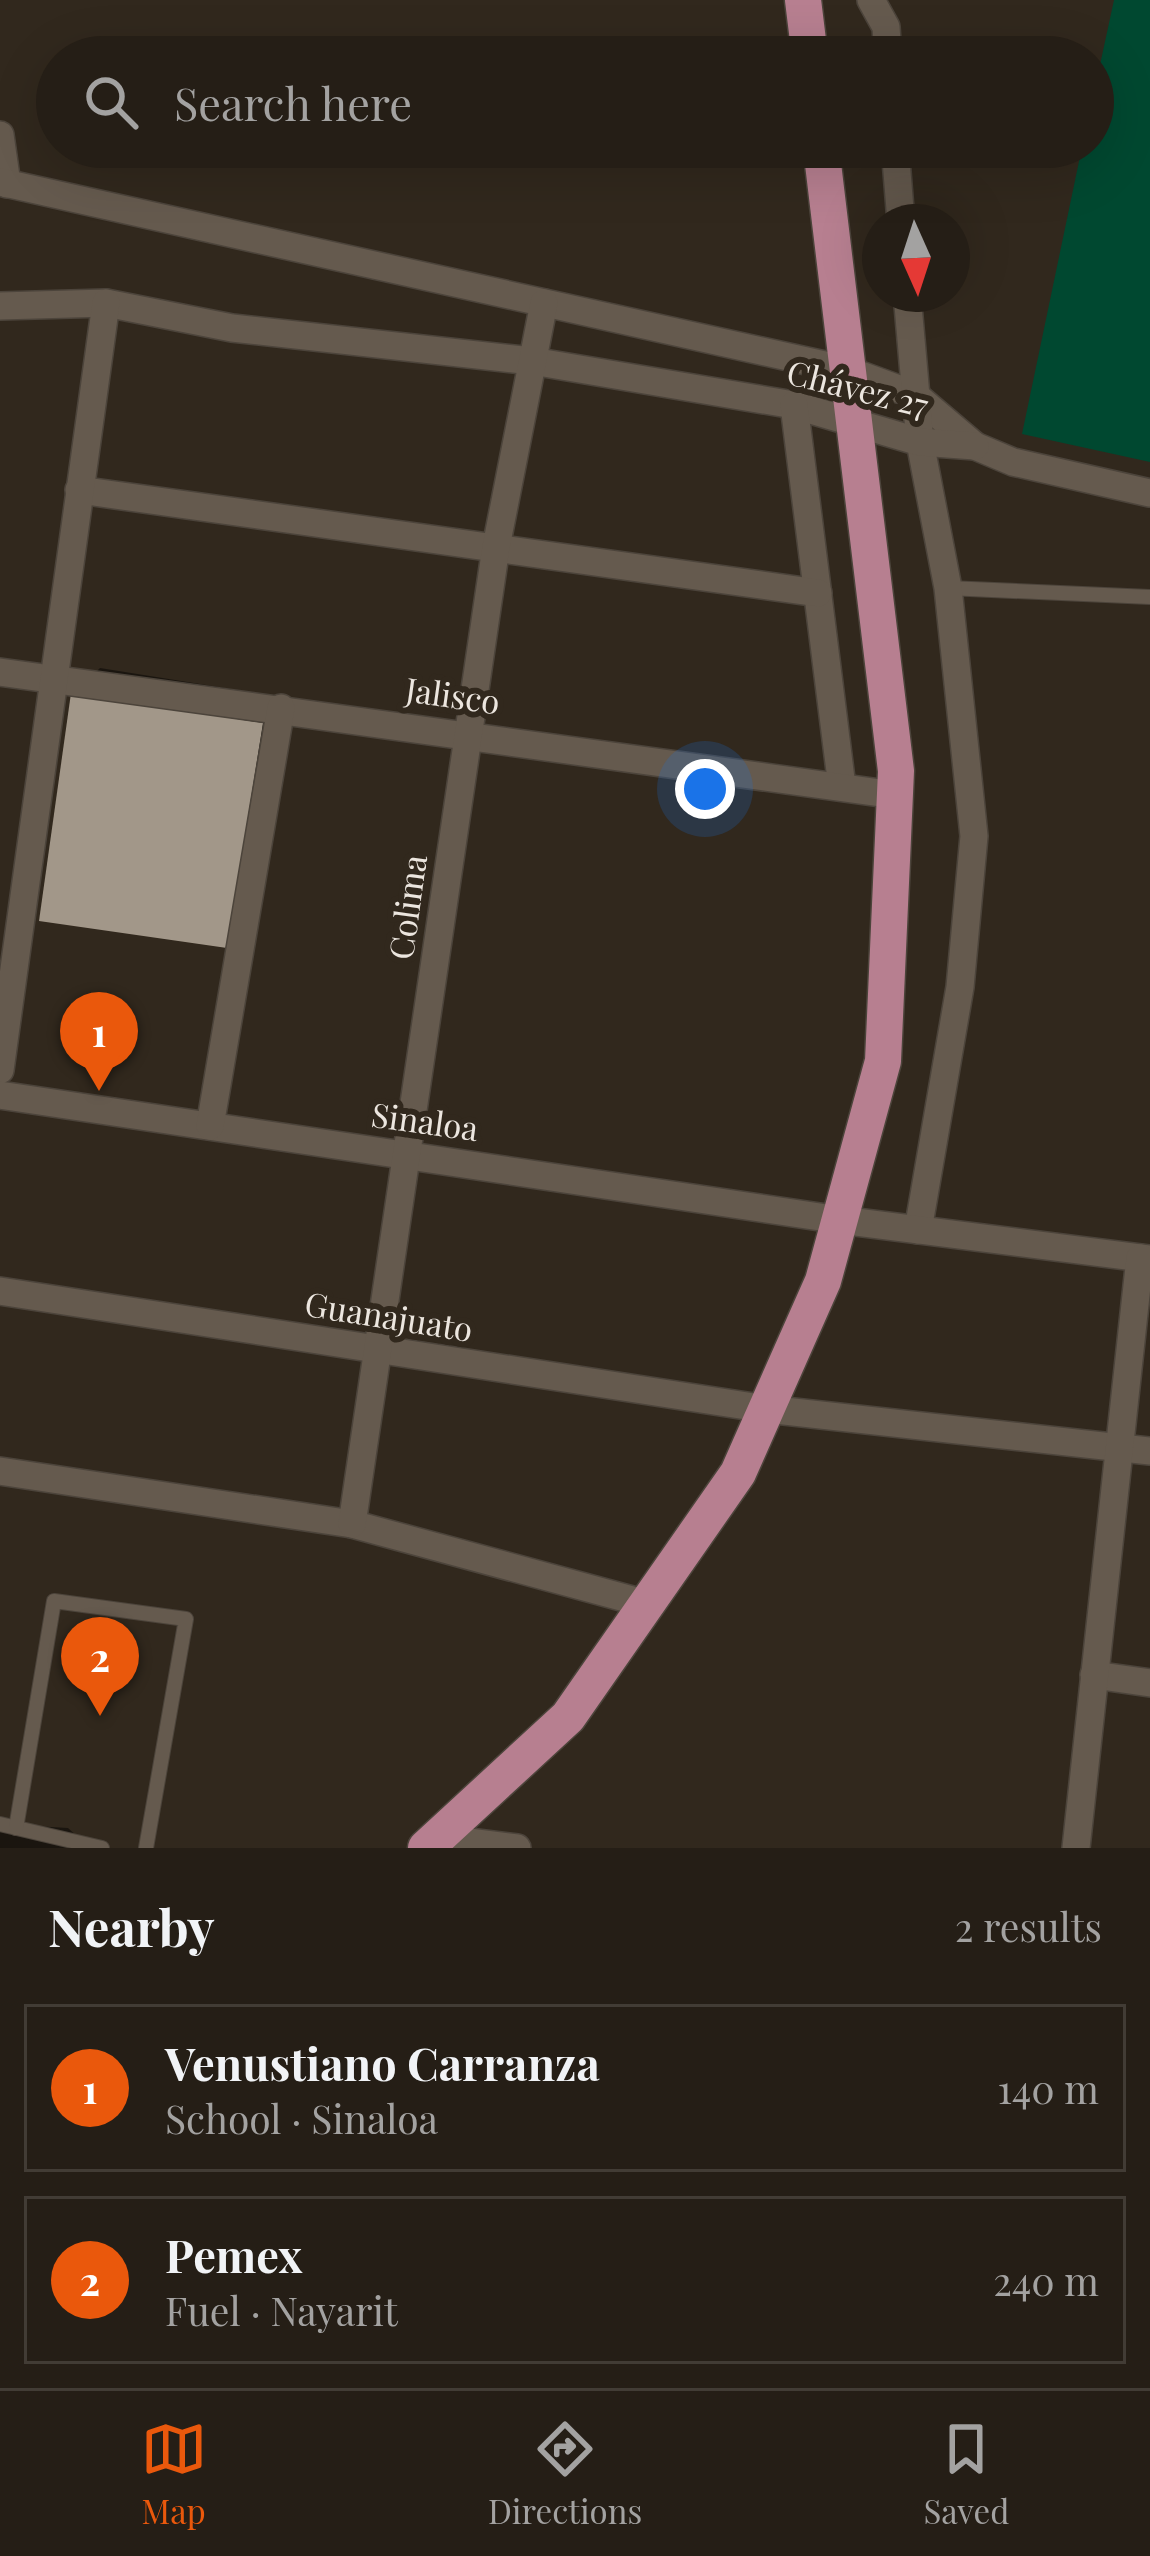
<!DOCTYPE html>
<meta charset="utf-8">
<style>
:root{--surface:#251e16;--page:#312b23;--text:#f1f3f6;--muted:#a3a2a1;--line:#423c35;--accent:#ea580c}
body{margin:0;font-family:"Playfair Display",serif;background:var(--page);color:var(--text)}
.compass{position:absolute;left:862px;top:204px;width:108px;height:108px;border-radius:50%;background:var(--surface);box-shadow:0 12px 48px #0002;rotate:177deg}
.you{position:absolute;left:705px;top:789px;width:42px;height:42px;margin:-30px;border:9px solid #fff;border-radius:50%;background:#1a73e8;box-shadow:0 0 0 18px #1a73e833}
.badge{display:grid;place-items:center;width:78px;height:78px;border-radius:50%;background:var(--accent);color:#fff;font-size:39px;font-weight:700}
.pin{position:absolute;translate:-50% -99px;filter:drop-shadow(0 3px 6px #0008)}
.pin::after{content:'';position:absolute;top:63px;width:42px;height:36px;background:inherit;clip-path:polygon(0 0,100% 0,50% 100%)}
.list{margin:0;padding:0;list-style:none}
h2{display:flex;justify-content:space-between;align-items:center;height:156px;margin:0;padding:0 48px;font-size:51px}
h2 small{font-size:39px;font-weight:400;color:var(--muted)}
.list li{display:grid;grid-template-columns:78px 1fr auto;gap:36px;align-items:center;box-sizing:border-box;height:168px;margin:0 24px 24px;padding:0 24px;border:3px solid var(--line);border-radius:0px}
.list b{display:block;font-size:45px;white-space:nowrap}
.list p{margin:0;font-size:39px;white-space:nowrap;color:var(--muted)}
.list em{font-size:39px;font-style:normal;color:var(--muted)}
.icon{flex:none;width:66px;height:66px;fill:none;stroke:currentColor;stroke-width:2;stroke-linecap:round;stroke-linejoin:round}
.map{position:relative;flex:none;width:1150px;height:1848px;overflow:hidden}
.search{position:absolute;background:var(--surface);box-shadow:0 12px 48px #0002;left:36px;right:36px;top:36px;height:132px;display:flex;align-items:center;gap:30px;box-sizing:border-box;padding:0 42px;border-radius:66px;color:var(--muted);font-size:45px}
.sheet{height:540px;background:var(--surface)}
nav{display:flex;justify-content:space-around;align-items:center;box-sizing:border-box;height:168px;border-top:3px solid var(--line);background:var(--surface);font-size:33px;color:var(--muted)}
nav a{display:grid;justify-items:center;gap:6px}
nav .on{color:var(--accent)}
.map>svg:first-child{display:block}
</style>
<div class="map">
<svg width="1150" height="1848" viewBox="0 0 1150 1848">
<rect width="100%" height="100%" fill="#31281d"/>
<path fill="#004830" d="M1114,0H1150V462L1022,434L1082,147H1093V97Z"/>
<g fill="#0007">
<path d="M100,668L287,698L226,945L74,694Z"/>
<path d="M0,1824L68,1828L90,1848H0Z"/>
</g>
<path fill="#a29789" d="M71,693L263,723L227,948L39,921Z"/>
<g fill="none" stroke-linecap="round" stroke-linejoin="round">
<defs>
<g id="lane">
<path d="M948,588L1150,597"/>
<path d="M0,1824L102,1848"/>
<path d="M16,1828L54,1601L186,1619L146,1848"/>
</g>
<g id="street">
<path d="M871,0L886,27L888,57"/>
<path d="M0,135L7,184"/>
<path d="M895,147L901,222"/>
<path d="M0,182L847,370L915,395L975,446L1013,462L1150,493"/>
<path d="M907,294L920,442L948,588L974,836L960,987L918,1230"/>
<path d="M0,306L106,303L232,328L532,361L794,405L920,442L975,446"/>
<path d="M794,405L842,787"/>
<path d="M79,490L818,593"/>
<path d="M0,672L895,795"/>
<path d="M0,1070L106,303"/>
<path d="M0,1095L840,1220L1150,1259"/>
<path d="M210,1126L281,708"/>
<path d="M0,1291L766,1409L1150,1451"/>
<path d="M0,1471L352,1524L647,1604"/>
<path d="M352,1524L496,547L544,303"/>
<path d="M1094,1675L1150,1683"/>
<path d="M437,1838L517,1848"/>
<path d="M1076,1848L1140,1258"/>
</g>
<g id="primary">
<path d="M803,0L810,57"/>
<path d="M426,1848L568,1717L738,1473L823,1281L883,1061L896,771L821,147"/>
</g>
</defs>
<use href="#lane" stroke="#4c443b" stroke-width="16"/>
<use href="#street" stroke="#4c443b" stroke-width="30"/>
<use href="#primary" stroke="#4c443b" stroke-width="39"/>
<use href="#lane" stroke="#655a4e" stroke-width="14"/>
<use href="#street" stroke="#655a4e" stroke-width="27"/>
<use href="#primary" stroke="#b77f90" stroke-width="36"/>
</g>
<g text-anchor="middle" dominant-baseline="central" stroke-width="12" stroke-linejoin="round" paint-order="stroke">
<g font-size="33" fill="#ece6df" stroke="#31281d">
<text transform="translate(858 387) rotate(14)">Chávez 27</text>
<text transform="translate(453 694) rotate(8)">Jalisco</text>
<text transform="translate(406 907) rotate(-82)">Colima</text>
<text transform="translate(425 1120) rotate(8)">Sinaloa</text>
<text transform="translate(389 1315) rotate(9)">Guanajuato</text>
</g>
</g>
</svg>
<svg class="compass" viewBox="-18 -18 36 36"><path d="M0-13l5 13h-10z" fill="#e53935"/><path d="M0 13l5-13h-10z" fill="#a3a2a1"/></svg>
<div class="you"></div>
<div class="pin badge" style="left:99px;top:1091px">1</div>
<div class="pin badge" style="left:100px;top:1716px">2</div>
<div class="search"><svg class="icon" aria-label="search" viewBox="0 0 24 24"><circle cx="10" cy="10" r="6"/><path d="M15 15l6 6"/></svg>Search here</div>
</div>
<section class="sheet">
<h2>Nearby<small>2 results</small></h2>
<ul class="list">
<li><span class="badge">1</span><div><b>Venustiano Carranza</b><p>School · Sinaloa</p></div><em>140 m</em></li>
<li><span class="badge">2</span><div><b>Pemex</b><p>Fuel · Nayarit</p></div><em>240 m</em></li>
</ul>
</section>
<nav>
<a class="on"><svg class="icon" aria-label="map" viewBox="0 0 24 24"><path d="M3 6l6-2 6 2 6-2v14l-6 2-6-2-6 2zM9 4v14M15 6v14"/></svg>Map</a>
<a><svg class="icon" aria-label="directions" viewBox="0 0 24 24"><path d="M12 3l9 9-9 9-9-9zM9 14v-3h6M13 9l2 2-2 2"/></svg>Directions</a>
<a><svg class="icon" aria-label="saved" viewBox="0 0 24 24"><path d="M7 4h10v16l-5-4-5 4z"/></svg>Saved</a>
</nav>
